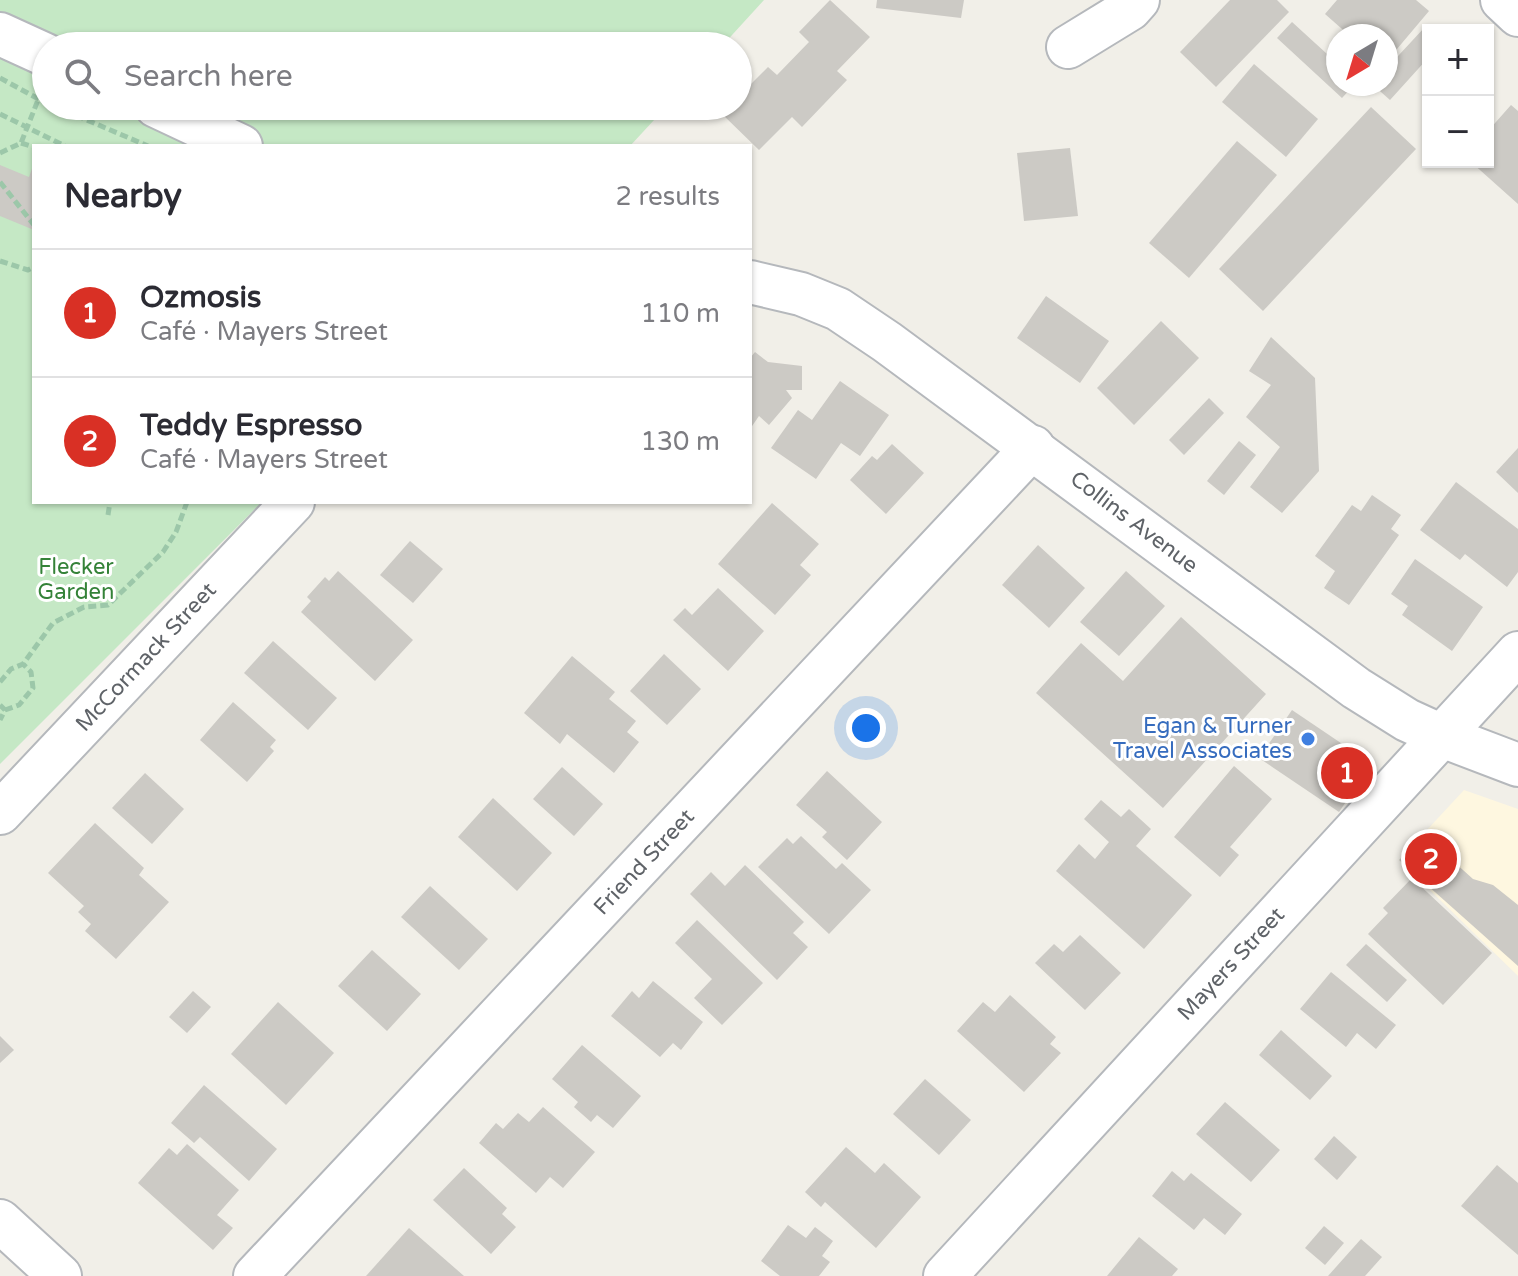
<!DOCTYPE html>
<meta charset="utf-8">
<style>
:root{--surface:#fff;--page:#f7f7f7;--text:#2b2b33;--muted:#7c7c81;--line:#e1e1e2;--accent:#d93025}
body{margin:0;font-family:"Varela Round",sans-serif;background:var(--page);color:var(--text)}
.controls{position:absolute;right:24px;top:24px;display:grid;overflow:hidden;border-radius:0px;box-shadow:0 2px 6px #0004}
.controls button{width:72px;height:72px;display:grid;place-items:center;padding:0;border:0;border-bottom:2px solid var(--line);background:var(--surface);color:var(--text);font:40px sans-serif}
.compass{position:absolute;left:1326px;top:24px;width:72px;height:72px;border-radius:50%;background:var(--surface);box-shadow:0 2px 6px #0004;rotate:218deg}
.you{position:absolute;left:866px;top:728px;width:28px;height:28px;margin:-20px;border:6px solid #fff;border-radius:50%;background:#1a73e8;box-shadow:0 0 0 12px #1a73e833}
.badge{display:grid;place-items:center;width:52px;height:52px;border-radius:50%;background:var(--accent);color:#fff;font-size:26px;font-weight:700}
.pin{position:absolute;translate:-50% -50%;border:4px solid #fff;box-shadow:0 2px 8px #0006}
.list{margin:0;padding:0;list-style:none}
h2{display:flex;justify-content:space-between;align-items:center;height:104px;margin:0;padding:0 32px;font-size:34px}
h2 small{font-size:26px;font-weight:400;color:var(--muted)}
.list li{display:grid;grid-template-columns:52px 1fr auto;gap:24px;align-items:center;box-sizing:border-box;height:128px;padding:0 32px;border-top:2px solid var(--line)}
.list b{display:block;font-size:30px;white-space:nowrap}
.list p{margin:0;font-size:26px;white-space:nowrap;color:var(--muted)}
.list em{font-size:26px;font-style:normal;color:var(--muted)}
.icon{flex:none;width:44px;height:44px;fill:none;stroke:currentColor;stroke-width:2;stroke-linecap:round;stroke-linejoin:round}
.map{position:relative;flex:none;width:1518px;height:1276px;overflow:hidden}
.search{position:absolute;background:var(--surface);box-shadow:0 2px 6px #0004;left:32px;top:32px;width:720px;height:88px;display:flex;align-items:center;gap:20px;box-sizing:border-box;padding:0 28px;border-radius:44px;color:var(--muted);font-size:30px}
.panel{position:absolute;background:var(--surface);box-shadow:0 2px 6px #0004;left:32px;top:144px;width:720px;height:360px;border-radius:0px}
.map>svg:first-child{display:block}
</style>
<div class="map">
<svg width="1518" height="1276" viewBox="0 0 1518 1276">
<rect width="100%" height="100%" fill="#f1efe8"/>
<path fill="#fef7e0" d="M1464,790L1518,809V976L1399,860Z"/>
<path fill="#c5e8c5" d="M0,0H764L722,46H46V106H667L630,146H34V502H262L0,764Z"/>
<g fill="#cccac5">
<path d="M830,0L870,37L837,71L847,80L802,127L792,117L759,150L722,114L729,106H738V97L768,67L777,75L809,42L799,32Z"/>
<path d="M877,0H964L961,18L876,8Z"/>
<path d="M1230,0H1277L1289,12L1216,87L1180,52Z"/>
<path d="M1337,0H1416L1429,11L1386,62V36H1350L1325,14Z"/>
<path d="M1292,22L1338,64V84H1355L1342,98L1277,38Z"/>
<path d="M1424,28L1428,32V58L1390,100L1372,84H1386V69Z"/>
<path d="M1254,64L1318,119L1286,157L1222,102Z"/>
<path d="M1511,105L1518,111V204L1471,162H1488V131Z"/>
<path d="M1371,107L1416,149L1263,311L1219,269Z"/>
<path d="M1237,141L1277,175L1189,278L1149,243Z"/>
<path d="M1070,148L1078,216L1024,221L1017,153Z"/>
<path d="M34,163V230L0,216V165L29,177Z"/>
<path d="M1046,296L1109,341L1080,383L1017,338Z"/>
<path d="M1161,321L1199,358L1134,425L1097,388Z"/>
<path d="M1271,337L1315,378L1319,471L1282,513L1250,487L1280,447L1246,417L1271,385L1249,371Z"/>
<path d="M755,352L768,362L802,366V390H786L792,398L769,425L759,416L750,429V358Z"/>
<path d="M840,381L889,415L860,456L841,443L816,479L771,448L798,410L812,420Z"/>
<path d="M1209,398L1224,413L1184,455L1169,440Z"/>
<path d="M1239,441L1256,455L1224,495L1207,481Z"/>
<path d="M892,444L924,473L886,514L850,480L872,456L877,460Z"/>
<path d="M1518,448V493L1496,472Z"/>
<path d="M1456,482L1518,529V572L1507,587L1465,554L1460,560L1420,530Z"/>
<path d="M1372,495L1401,515L1391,529L1399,535L1349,605L1324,588L1335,571L1315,556L1352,505L1361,511Z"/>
<path d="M772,503L819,544L800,565L811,575L775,615L718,564Z"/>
<path d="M410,541L443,569L413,603L380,575Z"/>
<path d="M1038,545L1085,588L1049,628L1002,585Z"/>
<path d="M1415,559L1483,607L1452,651L1402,615L1408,606L1391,594Z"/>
<path d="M338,571L413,640L375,681L301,612L311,601L307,597L325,577L329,581Z"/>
<path d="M1126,571L1165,606L1119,656L1080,622Z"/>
<path d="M718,588L764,631L728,671L673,620L685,608L692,615Z"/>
<path d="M1181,617L1266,694L1163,808L1036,693L1081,643L1123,681Z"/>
<path d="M273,641L337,698L308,730L244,673Z"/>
<path d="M664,654L701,689L667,725L630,691Z"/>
<path d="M572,656L615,692L609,699L636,721L627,732L639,742L614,773L567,734L560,744L524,713Z"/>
<path d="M233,702L276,740L270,747L274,751L247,782L200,740Z"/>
<path d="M1292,710L1372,764L1339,812L1259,758Z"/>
<path d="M1234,766L1272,799L1230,847L1239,855L1220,877L1174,837Z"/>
<path d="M562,767L603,804L574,836L533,799Z"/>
<path d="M827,771L882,822L847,860L822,837L827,832L796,805Z"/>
<path d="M145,773L184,809L152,844L112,808Z"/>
<path d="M493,798L552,853L517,891L458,837Z"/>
<path d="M1101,800L1121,817L1129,809L1151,829L1136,846L1192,895L1144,949L1056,871L1079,844L1095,859L1109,842L1084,819Z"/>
<path d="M95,823L144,868L139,875L169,902L116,959L85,931L91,924L78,912L84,906L48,873Z"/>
<path d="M1424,835L1473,879L1493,885L1518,905V966L1399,860Z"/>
<path d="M801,836L836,869L842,863L871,890L829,934L758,867L787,838L793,844Z"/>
<path d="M745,865L804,922L793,933L808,947L777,980L690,894L711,872L725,886Z"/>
<path d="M1412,878L1492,953L1443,1005L1368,934L1388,913L1383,908Z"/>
<path d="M430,886L488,939L459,970L401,917Z"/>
<path d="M697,920L763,983L722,1025L694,998L712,979L675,943Z"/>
<path d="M1080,935L1121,973L1085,1010L1035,963L1054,944L1063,952Z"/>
<path d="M1366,944L1407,980L1387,1002L1346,965Z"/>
<path d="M372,950L421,994L387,1031L338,986Z"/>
<path d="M1331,972L1396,1025L1376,1049L1357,1033L1346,1047L1300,1009Z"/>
<path d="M653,981L703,1022L681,1050L673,1043L660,1057L611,1016L632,991L639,998Z"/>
<path d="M193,991L211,1007L187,1033L169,1017Z"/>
<path d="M1010,995L1056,1037L1050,1044L1061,1053L1024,1092L957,1031L983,1002L995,1012Z"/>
<path d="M278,1002L334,1053L286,1105L231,1054Z"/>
<path d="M1281,1030L1332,1076L1310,1100L1259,1055Z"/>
<path d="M0,1036L14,1050L0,1063Z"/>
<path d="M582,1045L641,1096L613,1128L597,1115L591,1122L574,1107L578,1102L552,1079Z"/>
<path d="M925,1079L971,1120L939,1155L893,1114Z"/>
<path d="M204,1085L277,1149L249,1181L200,1137L194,1143L171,1123Z"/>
<path d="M1225,1102L1280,1150L1251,1182L1196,1134Z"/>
<path d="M543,1107L595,1152L563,1188L550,1177L536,1193L479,1143L496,1123L503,1129L518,1113L529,1122Z"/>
<path d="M1334,1136L1357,1157L1337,1180L1314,1159Z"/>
<path d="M187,1144L239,1190L217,1215L233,1228L213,1250L138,1183L169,1148L177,1155Z"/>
<path d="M846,1147L875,1173L884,1163L921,1197L876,1248L825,1202L821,1207L805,1192Z"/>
<path d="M1497,1165L1518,1183V1255L1461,1206Z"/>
<path d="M464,1168L507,1208L502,1214L516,1227L491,1254L433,1200Z"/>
<path d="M1172,1171L1184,1181L1191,1173L1242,1214L1225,1235L1204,1218L1194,1230L1152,1196Z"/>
<path d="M788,1225L806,1238L815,1227L833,1241L822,1256L830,1262L819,1276H780L761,1261Z"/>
<path d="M1324,1226L1344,1243L1325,1265L1305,1248Z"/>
<path d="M409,1228L464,1276H366Z"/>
<path d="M1139,1237L1178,1269L1172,1276H1107Z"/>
<path d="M1361,1239L1382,1257L1365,1276H1328Z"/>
</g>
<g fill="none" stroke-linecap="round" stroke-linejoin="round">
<defs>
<g id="minor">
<path d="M1502,0L1518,15"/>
<path d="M0,34L46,55"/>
<path d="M1068,47L1130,9L1138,0"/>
<path d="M156,106L241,146"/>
<path d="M750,282L801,294L838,309L887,342L1356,688L1407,720L1442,736L1518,765"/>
<path d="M0,813L293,502"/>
<path d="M0,1221L60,1276"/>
<path d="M255,1276L1033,447"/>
<path d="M945,1276L1518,653"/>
</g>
</defs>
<use href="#minor" stroke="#b5b8bc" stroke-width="46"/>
<g stroke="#9cc7a9" stroke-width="5" stroke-dasharray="8 4" stroke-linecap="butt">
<path d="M0,78L46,103"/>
<path d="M54,106L148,146"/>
<path d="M0,114L65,146"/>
<path d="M21,143L34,147"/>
<path d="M0,153L21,143L38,100"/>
<path d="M0,182L34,225"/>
<path d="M0,261L28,270L34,267"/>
<path d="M108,515L110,502"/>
<path d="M0,682L11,669L23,664L53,623L84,607L108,605L163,552L176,532L187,502"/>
<path d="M0,705L5,710L0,720"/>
<path d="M5,710L19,705L33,688L31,672L23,664"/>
</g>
<use href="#minor" stroke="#fff" stroke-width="42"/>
</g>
<circle fill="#3f7fe0" stroke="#fff" stroke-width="3" cx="1308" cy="739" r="8"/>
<g text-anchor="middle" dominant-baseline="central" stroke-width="6" stroke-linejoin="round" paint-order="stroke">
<g font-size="22" fill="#5f6368" stroke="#fff">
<text transform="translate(1134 522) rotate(37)">Collins Avenue</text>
<text transform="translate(146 657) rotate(-47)">McCormack Street</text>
<text transform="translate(644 862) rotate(-47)">Friend Street</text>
<text transform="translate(1231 964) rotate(-47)">Mayers Street</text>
</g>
<g font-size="22" fill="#348238" stroke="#fff">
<text x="76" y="567">Flecker<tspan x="76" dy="25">Garden</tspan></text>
</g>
<g font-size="22" fill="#366cbe" stroke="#fff" text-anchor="end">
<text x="1292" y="726">Egan &amp; Turner<tspan x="1292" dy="25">Travel Associates</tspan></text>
</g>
</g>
</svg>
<div class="controls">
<button>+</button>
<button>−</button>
</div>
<svg class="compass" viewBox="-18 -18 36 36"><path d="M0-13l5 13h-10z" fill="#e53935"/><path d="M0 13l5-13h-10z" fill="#7c7c81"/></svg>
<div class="you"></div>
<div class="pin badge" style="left:1347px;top:773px">1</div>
<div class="pin badge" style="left:1431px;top:859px">2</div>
<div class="search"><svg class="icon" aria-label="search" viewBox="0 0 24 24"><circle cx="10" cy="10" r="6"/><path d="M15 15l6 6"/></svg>Search here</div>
<section class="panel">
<h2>Nearby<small>2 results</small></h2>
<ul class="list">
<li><span class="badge">1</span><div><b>Ozmosis</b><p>Café · Mayers Street</p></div><em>110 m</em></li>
<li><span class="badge">2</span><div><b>Teddy Espresso</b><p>Café · Mayers Street</p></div><em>130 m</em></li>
</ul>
</section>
</div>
